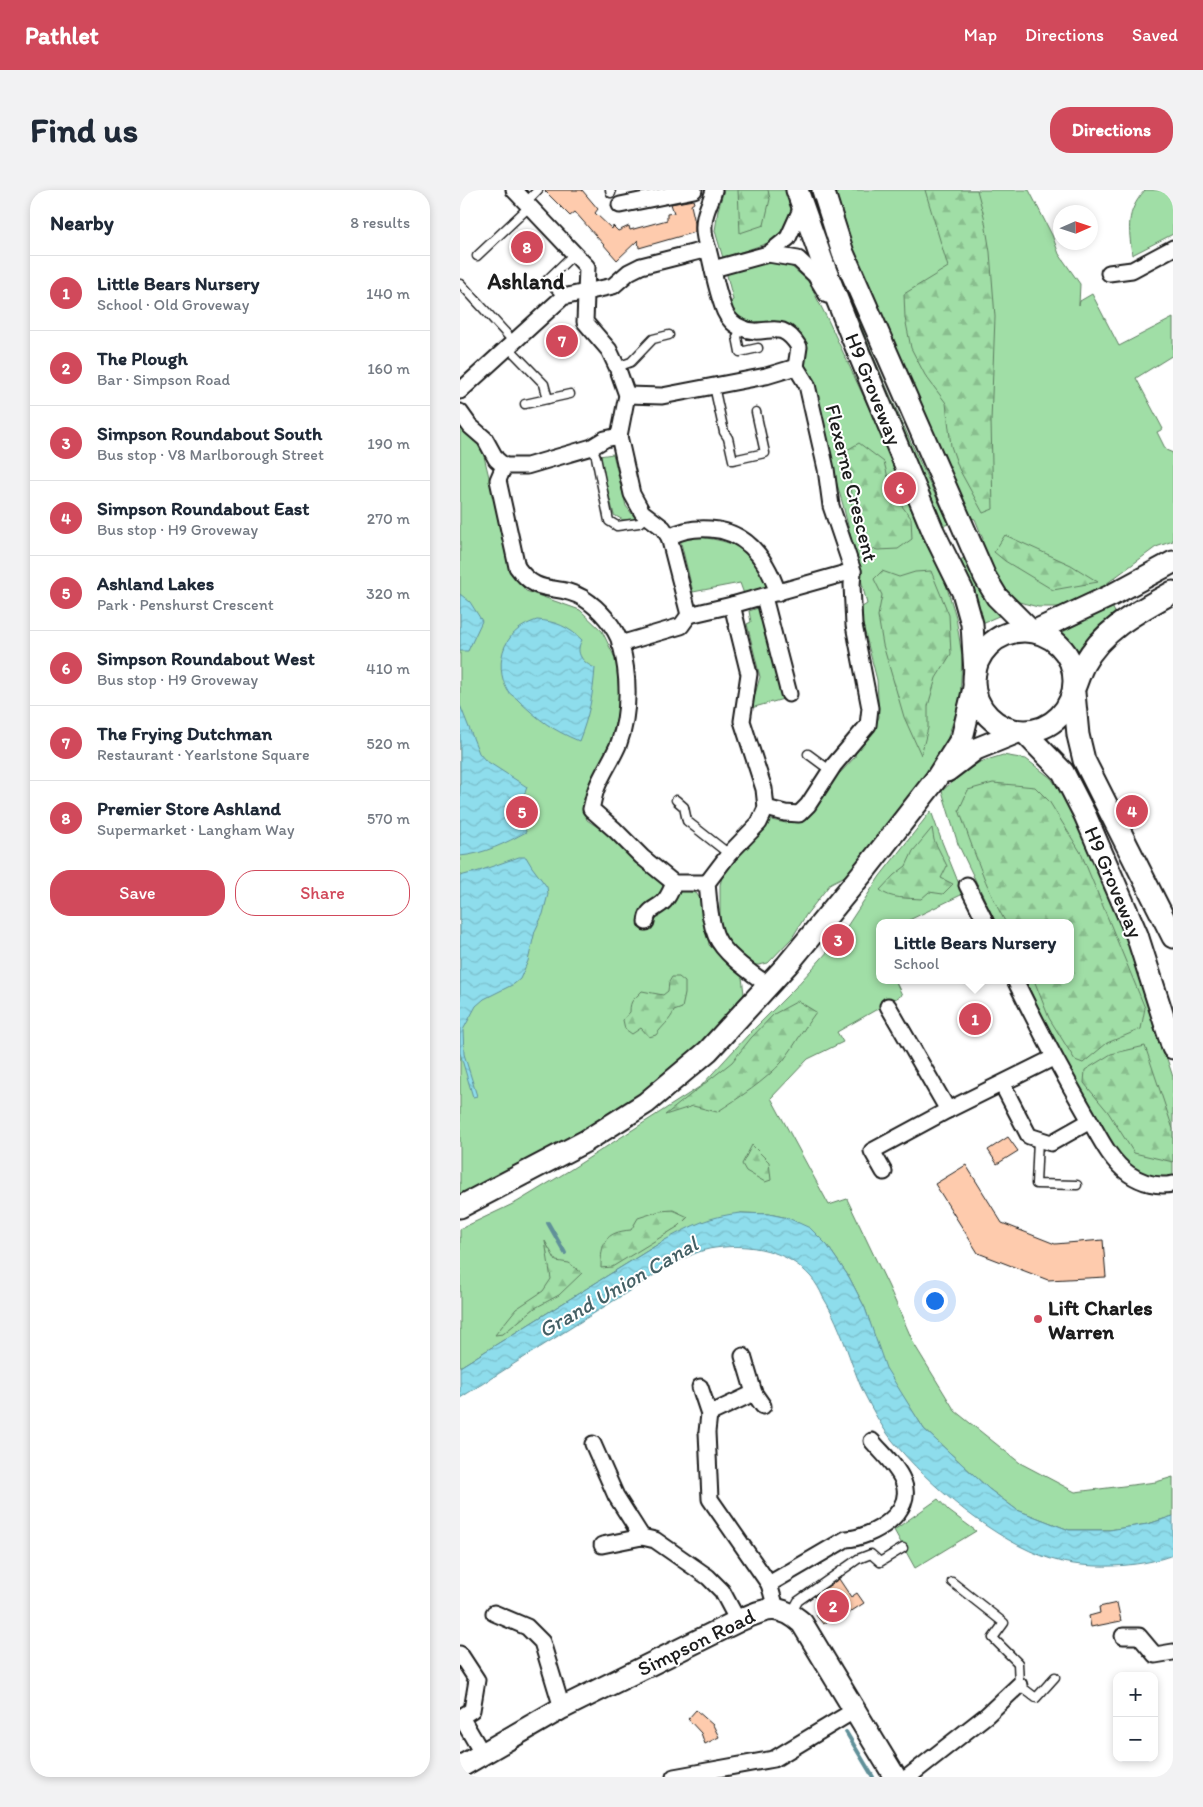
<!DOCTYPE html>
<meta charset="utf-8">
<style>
:root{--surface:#fff;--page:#f2f2f3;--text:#1f2937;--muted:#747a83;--line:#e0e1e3;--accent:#d1495b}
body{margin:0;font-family:Itim,sans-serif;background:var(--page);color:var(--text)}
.controls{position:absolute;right:15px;bottom:15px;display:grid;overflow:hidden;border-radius:10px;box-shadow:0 2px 8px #0003}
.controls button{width:45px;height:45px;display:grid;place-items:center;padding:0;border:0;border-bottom:1px solid var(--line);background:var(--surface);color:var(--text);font:25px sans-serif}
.compass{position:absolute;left:593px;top:15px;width:45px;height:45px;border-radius:50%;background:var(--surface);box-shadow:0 2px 8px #0003;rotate:87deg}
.you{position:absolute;left:474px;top:1110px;width:18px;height:18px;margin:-12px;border:4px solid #fff;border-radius:50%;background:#1a73e8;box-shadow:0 0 0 8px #1a73e833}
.badge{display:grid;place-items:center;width:32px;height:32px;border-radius:50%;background:var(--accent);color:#fff;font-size:16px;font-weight:700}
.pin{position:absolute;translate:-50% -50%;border:2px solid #fff;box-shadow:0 1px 5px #0006}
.popup{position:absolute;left:416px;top:729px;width:198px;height:65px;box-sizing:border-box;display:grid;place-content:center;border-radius:10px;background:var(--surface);filter:drop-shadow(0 1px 4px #0005);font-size:16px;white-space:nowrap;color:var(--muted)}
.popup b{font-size:19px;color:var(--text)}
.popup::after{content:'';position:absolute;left:50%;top:100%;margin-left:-10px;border:10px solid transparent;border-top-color:var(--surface)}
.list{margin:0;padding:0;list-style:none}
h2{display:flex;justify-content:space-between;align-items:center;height:65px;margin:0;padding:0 20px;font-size:21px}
h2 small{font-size:16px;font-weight:400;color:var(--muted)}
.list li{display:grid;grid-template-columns:32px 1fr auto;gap:15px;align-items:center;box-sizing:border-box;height:75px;padding:0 20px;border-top:1px solid var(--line)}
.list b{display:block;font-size:19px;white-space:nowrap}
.list p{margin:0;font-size:16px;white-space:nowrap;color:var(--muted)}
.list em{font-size:16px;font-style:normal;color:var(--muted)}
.actions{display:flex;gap:10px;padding:15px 20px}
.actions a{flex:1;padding:11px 0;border:1px solid var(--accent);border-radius:20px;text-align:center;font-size:18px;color:var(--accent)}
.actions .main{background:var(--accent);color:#fff}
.map{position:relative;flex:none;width:713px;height:1587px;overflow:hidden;border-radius:20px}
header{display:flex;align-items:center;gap:30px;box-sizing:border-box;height:70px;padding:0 25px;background:var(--accent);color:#fff}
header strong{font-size:24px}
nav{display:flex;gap:28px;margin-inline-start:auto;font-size:18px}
.intro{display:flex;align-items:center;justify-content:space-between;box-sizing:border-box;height:120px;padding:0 30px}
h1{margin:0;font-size:35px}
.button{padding:12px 22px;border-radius:20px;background:var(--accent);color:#fff;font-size:18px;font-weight:700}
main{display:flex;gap:30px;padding:0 30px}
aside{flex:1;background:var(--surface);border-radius:20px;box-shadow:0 2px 8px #0003}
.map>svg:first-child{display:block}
</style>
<header>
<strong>Pathlet</strong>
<nav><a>Map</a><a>Directions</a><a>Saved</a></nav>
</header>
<div class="intro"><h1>Find us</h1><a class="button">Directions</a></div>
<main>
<aside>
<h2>Nearby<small>8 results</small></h2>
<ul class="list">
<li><span class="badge">1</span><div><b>Little Bears Nursery</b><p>School · Old Groveway</p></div><em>140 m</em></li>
<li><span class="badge">2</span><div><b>The Plough</b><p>Bar · Simpson Road</p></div><em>160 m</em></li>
<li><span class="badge">3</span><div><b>Simpson Roundabout South</b><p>Bus stop · V8 Marlborough Street</p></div><em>190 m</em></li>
<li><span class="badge">4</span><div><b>Simpson Roundabout East</b><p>Bus stop · H9 Groveway</p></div><em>270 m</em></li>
<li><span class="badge">5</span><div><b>Ashland Lakes</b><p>Park · Penshurst Crescent</p></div><em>320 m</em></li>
<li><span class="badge">6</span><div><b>Simpson Roundabout West</b><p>Bus stop · H9 Groveway</p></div><em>410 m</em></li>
<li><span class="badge">7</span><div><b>The Frying Dutchman</b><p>Restaurant · Yearlstone Square</p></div><em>520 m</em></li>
<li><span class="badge">8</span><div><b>Premier Store Ashland</b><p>Supermarket · Langham Way</p></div><em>570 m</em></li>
</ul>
<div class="actions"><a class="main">Save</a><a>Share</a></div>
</aside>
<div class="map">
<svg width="713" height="1587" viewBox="0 0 713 1587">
<defs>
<pattern id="forest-firs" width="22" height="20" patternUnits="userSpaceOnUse" patternTransform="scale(1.25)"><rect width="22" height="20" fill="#a0dea6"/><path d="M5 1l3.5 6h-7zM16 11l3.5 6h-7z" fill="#89be8e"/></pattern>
<pattern id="water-waves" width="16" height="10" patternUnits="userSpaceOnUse" patternTransform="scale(1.25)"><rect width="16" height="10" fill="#8eddec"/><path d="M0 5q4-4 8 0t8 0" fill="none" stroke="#7abdca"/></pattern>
</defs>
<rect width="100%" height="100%" fill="#fff"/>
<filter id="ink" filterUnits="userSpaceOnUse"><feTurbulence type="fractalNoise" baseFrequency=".02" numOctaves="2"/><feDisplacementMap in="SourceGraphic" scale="10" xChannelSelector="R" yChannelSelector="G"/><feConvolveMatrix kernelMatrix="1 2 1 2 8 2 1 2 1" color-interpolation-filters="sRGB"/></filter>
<g filter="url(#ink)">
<g fill="#a0dea6" stroke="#5e7d61">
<path d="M264,0H326L333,23L323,39L311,52L263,68L255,41L258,20Z"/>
<path d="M344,0H351C389,115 437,225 489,334L482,336L449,265Z"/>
<path d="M370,0H569L592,45L599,64L620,94L619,115L620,111L632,104L659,156L713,128V165L676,188L703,239L697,242L706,260L713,263V351L696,357L646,394L639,404L616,413L599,417H578L559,412L551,406L535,390L520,358L523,349L515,329L504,326L463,237Z"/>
<path d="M685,0H713V44L672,65C669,38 665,23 685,0Z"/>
<path d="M310,70L332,77L348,91L368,130L414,229L463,348L484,388L496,427L502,466L500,511L484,559L473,581L395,681L371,693L346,725L332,748L308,773L299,775H290L260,745V695L262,687L302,638L311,630L326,633L346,627L372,586L380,583L395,567L396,557L412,542L419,527L417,490L399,419L407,414L383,315L344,179L345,157L334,140L326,133L313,131L286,132L277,126L269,113L273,110L266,81Z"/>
<path d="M0,235L21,254L52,382L66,401L120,420L142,441L156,470L160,513L150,553L122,613L127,630L151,646L171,667L204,696L236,703L242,711L249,755L282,787L284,804L233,864L179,908L120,948L0,1009Z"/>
<path d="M153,264L166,316L176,329L163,330L154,325L139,266Z"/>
<path d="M239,347C262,350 289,355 301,378C304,383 305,391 307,397L284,404L280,393L233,402L220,349Z"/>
<path d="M505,368L541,425L520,434L499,370Z"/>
<path d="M304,416L327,508L291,518L300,487L287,434L291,432L289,421Z"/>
<path d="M652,416L657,427L632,447L617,465L601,443Z"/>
<path d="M543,565L566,569L591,588L610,616L665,740L713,887V987L699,990L672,977L656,961L608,879L565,790H610V733H536L498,654L482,601L501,584L520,572Z"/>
<path d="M471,621L482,652L503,704L443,733H420V790H435L442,805L377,842L383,852L348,869L311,908L369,1015L387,1009L429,1097L454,1154L495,1221L560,1273L615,1302L696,1292L713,1287V1326L688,1334L649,1340H609L557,1320L529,1299L464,1239L425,1178L405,1118L389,1087L367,1055L328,1028L309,1024L281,1023L205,1050L0,1177V1039L57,1012L110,980L241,896L287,846L334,799L378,750L420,686Z"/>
<path d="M478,1309L489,1321L516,1341L455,1378L434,1340Z"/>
</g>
<g fill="url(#forest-firs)" stroke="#5e7d61">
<path d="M278,0H308L310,9L304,35L280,43Z"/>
<path d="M465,0H517L524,26L530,62L535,127L531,231L533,319L523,323L499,279L491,256L486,213L465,185L451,158L445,128L444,104L488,77Z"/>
<path d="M399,253L424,272L432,303L451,328L452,349L438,359L418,360L408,358L399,338L391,312L390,286L382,263Z"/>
<path d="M545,345L611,375L638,392L593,400L545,371L534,362Z"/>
<path d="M422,381L439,387L455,382L471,381L489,425L491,464L476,488L468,516V538L461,565L444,527L423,455L418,426L422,405L414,389Z"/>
<path d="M533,593L575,597L589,611L621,663L685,818L681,839L647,853L623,873L615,870L589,828L574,790H610V733H546C525,697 513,658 499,620L508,600Z"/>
<path d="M472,638L474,650L487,676L481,688L493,694L483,704L469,702L461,709C449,708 429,709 420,700L434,685L446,676L453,661Z"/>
<path d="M212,787H219L225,792V804L222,818L214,821C210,831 202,836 196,845L189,847L181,838L172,844L165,839L163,830L170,822C170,809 174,810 182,801L203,805L208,801L209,792Z"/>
<path d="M338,811L356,822C344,837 335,856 323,871C304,892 280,907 257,922L233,916L205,925L272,872L291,848L314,824Z"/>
<path d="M685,856L713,939V972L674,963L648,922L624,893L625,880L651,864Z"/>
<path d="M292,955L309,972L311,990L305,992L286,981L282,974Z"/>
<path d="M213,1020L228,1027L219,1036L152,1077L141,1078C141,1053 144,1042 171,1040L178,1028L200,1021Z"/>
<path d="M85,1051L96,1071L109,1073L122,1083L99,1105L75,1118L43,1144L35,1145L56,1119L83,1101L91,1089Z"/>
</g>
<g fill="url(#water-waves)" stroke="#609099">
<path d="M0,404L10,412L22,431L8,461H0Z"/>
<path d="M77,430C95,431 109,437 122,450C114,463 123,473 135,478C133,505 129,526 119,551C93,540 80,531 59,511C56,507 50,505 48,501C40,488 39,470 45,456C52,442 62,435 77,430Z"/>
<path d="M0,515L19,563L25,570L67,597C61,612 62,626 66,642C46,653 24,664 0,666Z"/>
<path d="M59,667H66L72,677L87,697L88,704L83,724L75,741L68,771L60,789L54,794L24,809L16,816L3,840L4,864L17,906L13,907L0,863V686L19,681Z"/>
<path d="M281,1023L309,1024L328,1028L350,1038L367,1055L389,1087L405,1118L426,1178L464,1239L529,1299L557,1320L609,1340H649L688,1334L713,1326V1365C679,1378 626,1380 591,1369C536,1352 468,1295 432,1250C421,1236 412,1219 404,1203C399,1194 396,1183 392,1174C384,1151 376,1128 363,1107C360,1100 356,1093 351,1087C327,1060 290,1053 255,1058C228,1061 190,1088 166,1103C111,1138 55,1173 0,1208V1177L205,1050C233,1035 250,1026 281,1023Z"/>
</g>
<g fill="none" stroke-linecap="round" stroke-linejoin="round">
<g stroke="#609099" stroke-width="4">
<path d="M88,1033L105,1063"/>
<path d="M386,1542L413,1587"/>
</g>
</g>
<g fill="#fecbad" stroke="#1c1c1c">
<path d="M84,0H122L138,19L135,23L152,39L153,36L158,41L169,36L170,40L207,30V24L214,23L211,14L233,10L234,13L231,15L235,33V42L179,58L178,50L157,70L115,22L110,26Z"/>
<path d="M548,947L558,961L537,974L528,960Z"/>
<path d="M506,975L542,1033L595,1054L643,1050L646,1087L588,1090L518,1063L475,994Z"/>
<path d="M379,1389L391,1407L397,1403L404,1413L373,1433L370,1429L363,1434L356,1425L363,1420L354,1406Z"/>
<path d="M657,1413L661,1431L631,1437L629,1426L640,1423L639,1417Z"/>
<path d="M236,1520L253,1535L259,1547L245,1554L241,1543L228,1529Z"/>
</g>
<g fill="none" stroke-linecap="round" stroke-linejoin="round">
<defs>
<g id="lane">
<path d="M150,0L151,3"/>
<path d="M66,12L78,0"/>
<path d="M17,66L70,16"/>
<path d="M1,94L53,151"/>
<path d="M103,107L87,90L115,63"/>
<path d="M281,138L277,147L280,162L298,158"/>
<path d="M48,157L84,194L88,209"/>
<path d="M157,177L171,172L193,149L209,145"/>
<path d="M254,196L264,242L268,248L273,270L305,263L296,222"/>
<path d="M65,214L110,204"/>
<path d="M132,257L136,267L149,331L157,336L179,333L187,326"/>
<path d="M348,564L371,581"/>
<path d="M216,610L224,617L227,631L269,664"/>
<path d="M578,949L576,994L617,995"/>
<path d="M492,1392L544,1433L533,1448L558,1473L559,1495L576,1508L595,1487"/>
<path d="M331,1424L338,1411L398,1369L411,1364L420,1372L443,1358"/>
</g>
<g id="street">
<path d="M54,0L127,77L125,132L149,160L157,177L167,205L159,246L172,304L182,322L203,338L209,347L229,425L272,415L289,484L282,531L304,599L306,618L299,633L269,664L247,693C249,711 249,729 256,746C264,765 293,784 309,796"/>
<path d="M254,0C250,15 243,24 244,40C244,49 248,58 250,67C254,85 258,105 265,122C268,129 275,136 282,138C306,149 319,125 339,157L336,177"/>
<path d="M160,15L234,0"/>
<path d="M308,64L338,69L355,85L367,105"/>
<path d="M253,79L308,64L328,48L342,17"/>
<path d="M649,83L672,80L713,58"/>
<path d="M0,201L103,107L153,96L169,82L181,76L248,59"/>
<path d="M167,205L202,206L306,186L336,177L347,195L366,279L371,316L393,381L392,395L394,435L410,518L408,535L374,575L348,615L339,624L325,623L306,618"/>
<path d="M0,222L10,236L25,249L36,269L44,276"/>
<path d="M159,246L145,249L132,257L67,276H44L38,290L57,377C79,408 96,392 123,408C139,418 156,437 161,455C169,485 170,523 159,553C153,568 143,582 137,597C134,604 133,612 131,619L155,640L182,667L214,693H247"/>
<path d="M209,347C222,340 235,338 250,339C287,341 307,370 318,403"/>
<path d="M304,407L329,504"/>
<path d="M272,415L393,381"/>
<path d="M160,454L221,436L229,425"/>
<path d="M507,695L526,733"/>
<path d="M186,732C187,720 193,720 201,714C208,709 211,700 214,693"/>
<path d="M555,790C577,835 600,879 625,922C638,944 649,970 669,984C682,993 698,997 713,994"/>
<path d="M428,816L488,920"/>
<path d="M542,894L569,946L591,953L630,931"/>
<path d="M424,982L412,961L488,920L593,868"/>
<path d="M283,1166L294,1203L303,1216"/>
<path d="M240,1197L249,1224"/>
<path d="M294,1203L249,1224L247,1242L250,1309L309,1394L316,1418"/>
<path d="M133,1254L156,1306L182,1347L195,1350L248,1387L262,1401L278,1431"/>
<path d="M142,1355L182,1347"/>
<path d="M309,1394L386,1349C412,1348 456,1322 443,1291C437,1276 422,1263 412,1251"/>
<path d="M34,1423L67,1437L82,1452L102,1518"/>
<path d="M663,1446H679L695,1465L713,1462"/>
<path d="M0,1464L17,1490L12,1520L1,1527L22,1563"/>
<path d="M214,1587L314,1569L395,1520"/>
<path d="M448,1587L527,1525L559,1495"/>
</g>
<g id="secondary">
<path d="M337,0L365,79L392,147L473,341L503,402L512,434L515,483"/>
<path d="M363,0L383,63L525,387L537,407L571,441"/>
<circle cx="564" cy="491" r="50"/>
<path d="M575,441L650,406L713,372"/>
<path d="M615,496C618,489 620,481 624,474C643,439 679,421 713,402"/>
<path d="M614,503L618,545L624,570L713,747"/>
<path d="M564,542L603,582L625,625L677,745L713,858"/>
<path d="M487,581L516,559L558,542"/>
<path d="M0,1017L126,951L186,913L248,861L327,775L405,680L476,589L502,548L514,498"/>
<path d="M0,1577L102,1518L278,1431C305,1419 318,1412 342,1433L435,1587"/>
</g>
</defs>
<use href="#lane" stroke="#1c1c1c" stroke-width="11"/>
<use href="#street" stroke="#1c1c1c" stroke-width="19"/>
<use href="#secondary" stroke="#1c1c1c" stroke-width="25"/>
<use href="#lane" stroke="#fff" stroke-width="8"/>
<use href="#street" stroke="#fff" stroke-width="15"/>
<use href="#secondary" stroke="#fff" stroke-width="21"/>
</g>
</g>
<circle fill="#d1495b" stroke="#fff" stroke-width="2" cx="578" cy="1129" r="5"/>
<g text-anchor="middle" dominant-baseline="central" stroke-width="4" stroke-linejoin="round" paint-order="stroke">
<g font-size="21" fill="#1c1c1c" stroke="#fff">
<text transform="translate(414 199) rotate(68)">H9 Groveway</text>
<text transform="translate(392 293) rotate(76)">Flexerne Crescent</text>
<text transform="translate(654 692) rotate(67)">H9 Groveway</text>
<text transform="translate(236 1452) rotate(-26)">Simpson Road</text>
</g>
<g font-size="21" font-weight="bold" fill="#1c1c1c" stroke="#fff" text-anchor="start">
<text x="588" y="1117">Lift Charles<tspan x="588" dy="24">Warren</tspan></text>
</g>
<g font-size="22" font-weight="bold" fill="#1c1c1c" stroke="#fff">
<text x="66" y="91">Ashland</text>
</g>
<g font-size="22" font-style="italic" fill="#446065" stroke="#fff">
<text transform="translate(158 1097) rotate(-30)">Grand Union Canal</text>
</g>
</g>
</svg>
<div class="controls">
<button>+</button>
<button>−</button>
</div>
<svg class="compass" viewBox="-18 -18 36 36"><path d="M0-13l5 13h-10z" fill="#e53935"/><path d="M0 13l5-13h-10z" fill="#747a83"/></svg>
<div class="you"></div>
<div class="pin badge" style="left:515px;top:829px">1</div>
<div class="popup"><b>Little Bears Nursery</b>School</div>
<div class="pin badge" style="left:373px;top:1416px">2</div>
<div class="pin badge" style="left:378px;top:750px">3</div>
<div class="pin badge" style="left:672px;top:621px">4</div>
<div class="pin badge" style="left:62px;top:622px">5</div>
<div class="pin badge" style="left:440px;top:298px">6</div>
<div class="pin badge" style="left:102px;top:151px">7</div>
<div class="pin badge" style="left:67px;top:57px">8</div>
</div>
</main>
